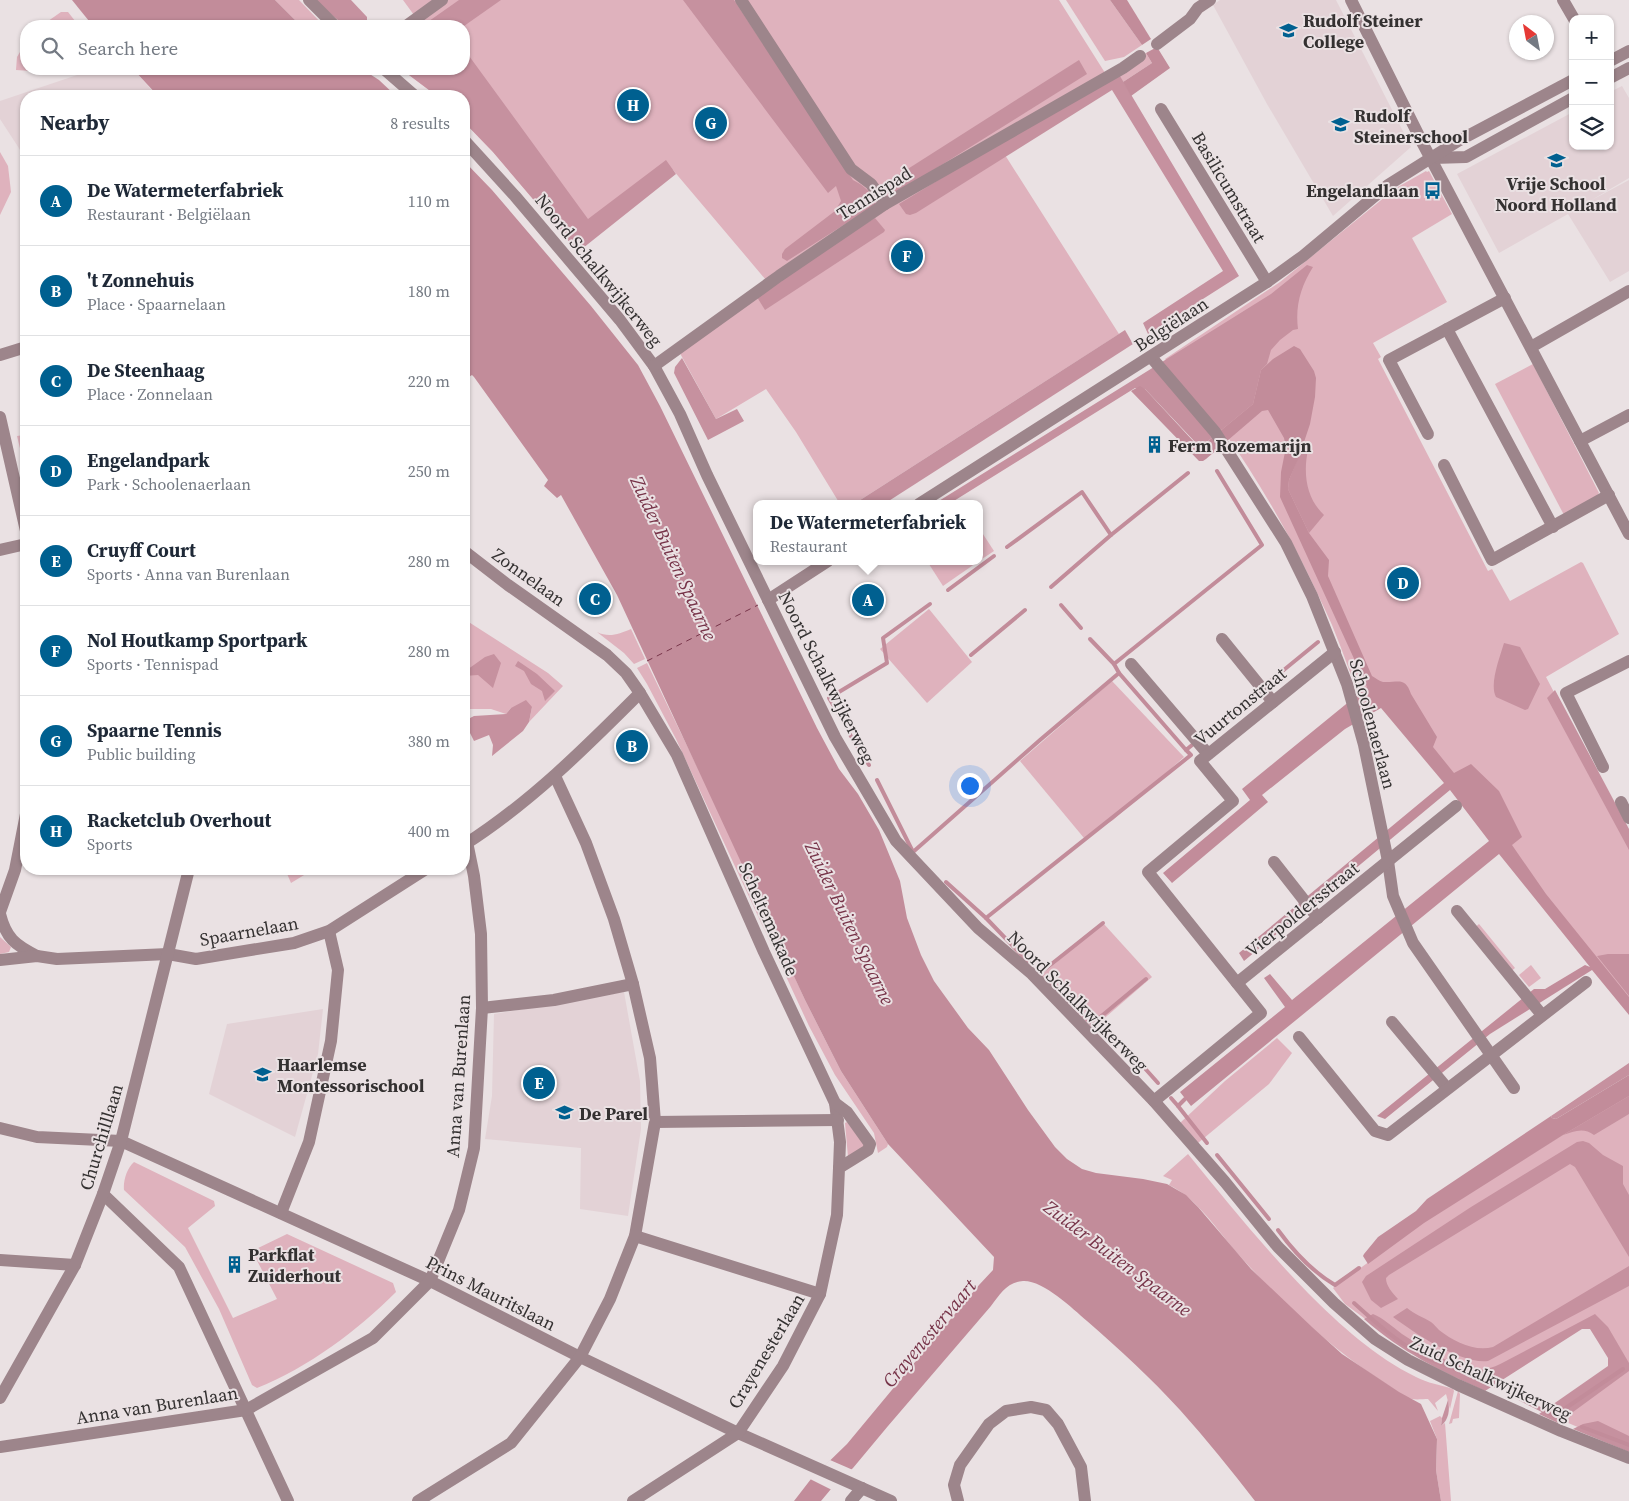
<!DOCTYPE html>
<meta charset="utf-8">
<style>
:root{--surface:#fff;--page:#f2f2f3;--text:#1f2937;--muted:#747a83;--line:#e0e1e3;--accent:#006090}
body{margin:0;font-family:"Source Serif 4",serif;background:var(--page);color:var(--text)}
.controls{position:absolute;right:15px;top:15px;display:grid;overflow:hidden;border-radius:10px;box-shadow:0 1px 4px #0004}
.controls button{width:45px;height:45px;display:grid;place-items:center;padding:0;border:0;border-bottom:1px solid var(--line);background:var(--surface);color:var(--text);font:25px sans-serif}
.compass{position:absolute;left:1509px;top:15px;width:45px;height:45px;border-radius:50%;background:var(--surface);box-shadow:0 1px 4px #0004;rotate:328deg}
.you{position:absolute;left:969px;top:785px;width:18px;height:18px;margin:-12px;border:4px solid #fff;border-radius:50%;background:#1a73e8;box-shadow:0 0 0 8px #1a73e833}
.badge{display:grid;place-items:center;width:32px;height:32px;border-radius:50%;background:var(--accent);color:#fff;font-size:16px;font-weight:700}
.pin{position:absolute;translate:-50% -50%;border:2px solid #fff;box-shadow:0 1px 5px #0006}
.popup{position:absolute;left:753px;top:500px;width:230px;height:65px;box-sizing:border-box;display:grid;place-content:center;border-radius:10px;background:var(--surface);filter:drop-shadow(0 1px 4px #0005);font-size:16px;white-space:nowrap;color:var(--muted)}
.popup b{font-size:19px;color:var(--text)}
.popup::after{content:'';position:absolute;left:50%;top:100%;margin-left:-10px;border:10px solid transparent;border-top-color:var(--surface)}
.list{margin:0;padding:0;list-style:none}
h2{display:flex;justify-content:space-between;align-items:center;height:65px;margin:0;padding:0 20px;font-size:21px}
h2 small{font-size:16px;font-weight:400;color:var(--muted)}
.list li{display:grid;grid-template-columns:32px 1fr auto;gap:15px;align-items:center;box-sizing:border-box;height:90px;padding:0 20px;border-top:1px solid var(--line)}
.list b{display:block;font-size:19px;white-space:nowrap}
.list p{margin:0;font-size:16px;white-space:nowrap;color:var(--muted)}
.list em{font-size:16px;font-style:normal;color:var(--muted)}
.icon{flex:none;width:28px;height:28px;fill:none;stroke:currentColor;stroke-width:2;stroke-linecap:round;stroke-linejoin:round}
.map{position:relative;flex:none;width:1629px;height:1501px;overflow:hidden}
.search{position:absolute;background:var(--surface);box-shadow:0 1px 4px #0004;left:20px;top:20px;width:450px;height:55px;display:flex;align-items:center;gap:12px;box-sizing:border-box;padding:0 18px;border-radius:20px;color:var(--muted);font-size:19px}
.panel{position:absolute;background:var(--surface);box-shadow:0 1px 4px #0004;left:20px;top:90px;width:450px;height:785px;border-radius:20px}
.map>svg:first-child{display:block}
</style>
<div class="map">
<svg width="1629" height="1501" viewBox="0 0 1629 1501">
<rect width="100%" height="100%" fill="#eae1e3"/>
<g fill="#e3d2d6">
<path d="M1220,0H1336L1411,147L1333,216L1267,104L1213,5Z"/>
<path d="M95,69H133L157,96H26V159L0,119V101Z"/>
<path d="M1622,86L1629,98V178L1590,201L1629,180V271L1610,282L1568,214L1499,253L1457,174L1573,112V146H1610V92Z"/>
<path d="M624,992L640,1081L641,1129L628,1216L580,1209L581,1148L485,1139L492,1096L494,1014Z"/>
<path d="M323,1009L318,1054L295,1137L209,1094L227,1024Z"/>
</g>
<g fill="#dfb2bd">
<path d="M275,0H299L324,26H301Z"/>
<path d="M403,0H1059L1107,76L1005,155L1119,334L854,504H840L796,432L766,389L716,419L676,346L766,280L673,170L573,246L493,152L464,122V96H437L401,69H464V26H422Z"/>
<path d="M1066,0H1110L1142,45L1124,57L1105,61Z"/>
<path d="M61,12H68L79,26H41Z"/>
<path d="M26,42V69H45L31,71L16,70L17,57Z"/>
<path d="M1146,53L1152,63L1123,82L1117,71Z"/>
<path d="M0,152L8,166L11,192L0,215Z"/>
<path d="M1426,171L1427,172L1429,171L1452,214L1412,238L1447,302L1373,343L1381,357L1378,359L1488,571L1492,569L1510,601L1581,562L1583,563L1619,634L1546,677L1629,835V1013L1432,764L1382,707L1366,714C1354,685 1344,654 1332,625C1289,529 1237,437 1165,359L1280,282L1396,188Z"/>
<path d="M1533,364L1599,493L1596,497L1564,515L1495,384Z"/>
<path d="M24,435L26,436V473L17,436Z"/>
<path d="M979,528L994,551L979,561Z"/>
<path d="M927,561H979L943,586Z"/>
<path d="M929,609L972,662L927,703L880,649Z"/>
<path d="M464,619L548,673L563,686L529,722L532,707L511,708L506,714L491,709H464Z"/>
<path d="M631,629L645,659L634,664L624,653L597,632C609,638 619,634 631,629Z"/>
<path d="M647,663L723,820L805,1000L841,1071L888,1144L887,1147L878,1153L874,1133L835,1075L809,1026L676,739L647,684L637,668Z"/>
<path d="M1112,681L1184,757L1113,820L1084,838L1020,761Z"/>
<path d="M285,869H314L291,883Z"/>
<path d="M1103,923L1152,977L1093,1028L1038,978Z"/>
<path d="M1479,924L1515,968L1510,972L1473,929Z"/>
<path d="M0,937L11,947L9,952L0,954Z"/>
<path d="M1531,965L1541,978L1529,987L1519,975Z"/>
<path d="M1277,1038L1292,1053L1269,1084L1198,1143L1180,1123L1225,1081Z"/>
<path d="M531,1072H547V1095H532Z"/>
<path d="M1629,1093V1449L1566,1422L1561,1424L1558,1423L1617,1364L1589,1324L1485,1386L1410,1352L1345,1304L1333,1288L1425,1221Z"/>
<path d="M847,1122L866,1147L848,1157L845,1123Z"/>
<path d="M1188,1154C1227,1202 1265,1249 1308,1293C1340,1325 1375,1357 1416,1377C1427,1383 1441,1385 1453,1389L1454,1391L1450,1409L1446,1394L1435,1403L1438,1411L1428,1399C1423,1399 1417,1400 1412,1399C1403,1397 1391,1387 1383,1382C1329,1347 1281,1302 1238,1254C1217,1230 1198,1199 1169,1185L1172,1180L1163,1176Z"/>
<path d="M134,1162L214,1201L215,1206L188,1228L233,1318L277,1299L252,1251L287,1234L393,1283L396,1292C357,1331 309,1367 257,1388L252,1385L219,1309L185,1247L124,1190C123,1181 127,1168 134,1162Z"/>
<path d="M1458,1391L1460,1394L1459,1418L1453,1419L1452,1423L1449,1424Z"/>
<path d="M1440,1416L1442,1418L1441,1426L1445,1423L1451,1501H1441L1436,1470L1437,1439L1430,1421Z"/>
</g>
<g fill="#c6919f">
<path d="M314,0H351L367,17V26H345Z"/>
<path d="M459,0H501L464,26H422Z"/>
<path d="M683,0H734L853,180C863,185 868,190 875,199V205L787,261L782,258V254L785,249L835,211L841,201L836,186L828,193Z"/>
<path d="M464,49L588,219L666,160L676,174L578,252L493,152L464,122V96H437L401,69H464Z"/>
<path d="M1079,60L1087,74L895,194H889L881,186Z"/>
<path d="M1117,71L1239,276L1148,334L1143,323L1223,271L1112,90L916,213L910,215L906,214L899,204Z"/>
<path d="M875,218L885,230L884,232L765,310L757,297L843,238Z"/>
<path d="M1307,265L1313,267C1301,286 1295,306 1298,329L1293,330L1280,340L1271,350L1267,364L1261,370L1253,404L1202,446L1196,443L1145,389L1135,388L949,504H934L1271,294Z"/>
<path d="M1125,330L1133,344L884,504H854Z"/>
<path d="M682,358L716,419L737,409L744,421L708,440L674,373L675,367Z"/>
<path d="M1302,448L1308,450C1303,473 1306,498 1324,515L1309,533L1288,489L1289,480Z"/>
<path d="M1504,643L1520,647L1540,684L1528,709L1525,710L1496,697C1489,684 1500,657 1504,643Z"/>
<path d="M494,654L501,663L493,688L478,675L464,676V672L485,657Z"/>
<path d="M518,661L537,674L555,691L545,701L542,691L531,684L524,671L515,666Z"/>
<path d="M1555,690L1629,829V850L1547,698Z"/>
<path d="M526,700L532,707L529,722L523,731L492,756L493,745L489,735L474,741L464,721L474,716L506,714L511,708Z"/>
<path d="M1608,954H1629V996L1597,956Z"/>
<path d="M1629,1063V1075L1556,1119L1552,1118L1551,1116L1554,1114Z"/>
<path d="M1629,1096V1114L1594,1135C1584,1127 1574,1131 1563,1135Z"/>
<path d="M1583,1141L1589,1143L1603,1155L1623,1166V1184L1629,1195V1257L1575,1167L1570,1164L1389,1275L1386,1278C1386,1286 1392,1292 1398,1299L1381,1308L1371,1300L1362,1282L1366,1276L1471,1207L1577,1142Z"/>
<path d="M1629,1266V1286L1488,1361C1460,1364 1416,1334 1393,1317L1407,1308C1414,1314 1423,1317 1431,1322C1434,1324 1436,1327 1439,1330C1454,1342 1475,1352 1493,1347Z"/>
<path d="M1373,1314C1383,1318 1393,1327 1402,1334C1423,1348 1459,1371 1484,1369C1492,1368 1499,1365 1506,1361L1595,1314L1608,1327L1629,1363V1371L1558,1423L1539,1414L1608,1366V1358L1590,1329H1582L1485,1391C1439,1370 1403,1353 1364,1319Z"/>
<path d="M1448,1400C1450,1410 1449,1419 1441,1426L1442,1418Z"/>
<path d="M1598,1421L1629,1436V1452L1573,1429L1583,1424Z"/>
</g>
<g fill="#c28c9a">
<path d="M72,0H275L301,26H93Z"/>
<path d="M1110,0H1127L1151,39L1142,45Z"/>
<path d="M1157,47L1170,68L1131,96L1123,82L1152,63L1146,53Z"/>
<path d="M133,69H362L379,80L396,96H158Z"/>
<path d="M464,161L492,190L591,306L638,365L660,406L817,728L839,769L858,794L879,830L900,881L907,918L921,955L934,981L968,1028L989,1050L1028,1110L1055,1147L1067,1159L1082,1169L1096,1173L1143,1179L1167,1184L1186,1195L1198,1207L1251,1269L1312,1327L1342,1354L1399,1392L1421,1404L1437,1439L1436,1470L1441,1501H1255C1231,1470 1206,1439 1180,1410C1151,1378 1119,1349 1087,1321C1072,1308 1043,1280 1023,1281C1007,1282 1000,1294 991,1306L888,1426L853,1468L831,1489L821,1501H794L811,1479L847,1444L979,1285L993,1270L994,1257L888,1144L841,1071L805,1000L617,595L561,495L557,498L544,486L548,480L474,377L472,375L467,378L469,393L464,398Z"/>
<path d="M1294,346L1300,349L1314,371L1316,378L1315,397L1310,424L1299,457L1289,480L1288,489L1309,533L1329,560L1328,576L1372,676C1376,678 1379,681 1383,682C1398,683 1405,676 1411,694L1437,737L1433,747L1454,773L1471,764L1499,791L1522,837L1512,845L1546,894L1629,997V1015L1592,970L1490,1034L1385,1119L1377,1116L1534,989H1545L1585,965L1590,967L1499,854L1191,1106L1180,1092L1285,1007L1264,978L1270,974L1292,1000L1489,841L1450,790L1244,961L1239,953L1444,783L1381,708L1345,729L1262,795L1268,802L1172,883L1163,873L1250,800L1242,789L1367,687L1280,497L1281,472L1286,447L1284,438L1268,410L1262,411L1206,459L1203,461H1199L1131,391L1140,386L1145,389L1195,443L1202,446L1253,404L1261,370L1273,359Z"/>
<path d="M1629,1075V1096L1563,1135L1424,1223L1368,1264L1363,1256L1364,1254L1378,1237L1416,1211L1427,1199L1551,1116L1552,1118L1556,1119Z"/>
</g>
<path fill="#eae1e3" d="M830,1460L853,1470L832,1490L810,1479Z"/>
<g fill="none" stroke-linecap="round" stroke-linejoin="round">
<g stroke="#c28c9a" stroke-width="4">
<path d="M1007,547L1082,492L1111,535L1188,473"/>
<path d="M1051,587L1111,535"/>
<path d="M948,590L994,556"/>
<path d="M1061,605L1081,628"/>
<path d="M1090,639L1114,664"/>
<path d="M971,655L1025,610"/>
<path d="M1119,673L1186,750L1318,642"/>
<path d="M841,718L829,698L887,663L883,638L930,604"/>
<path d="M849,733L869,765"/>
<path d="M877,780L913,852L1040,740L1119,673L1114,664L1262,545L1217,471"/>
<path d="M946,882L986,918L1191,755L1186,750"/>
<path d="M986,918L1031,965"/>
<path d="M1039,974L1103,923"/>
<path d="M1050,984L1092,1024L1146,979"/>
<path d="M1141,1064L1158,1083"/>
<path d="M1171,1098L1178,1106L1185,1099"/>
<path d="M1178,1106L1207,1143"/>
<path d="M1217,1155L1269,1219"/>
<path d="M1278,1230C1294,1252 1311,1271 1335,1285L1359,1268"/>
<path d="M1354,1303C1376,1323 1398,1343 1425,1357C1437,1363 1450,1366 1461,1372"/>
<path d="M1473,1377L1495,1386"/>
<path d="M1513,1395L1554,1416L1623,1369"/>
<path d="M1582,1427L1629,1445"/>
</g>
<path stroke="#773449" stroke-width="1" stroke-dasharray="6 5" stroke-linecap="butt" d="M647,661L758,605"/>
<g stroke="#9d858b" stroke-width="12">
<path d="M309,0L335,26"/>
<path d="M741,0L851,169L871,184L885,204"/>
<path d="M1351,0L1423,144L1629,534"/>
<path d="M1563,0L1574,19"/>
<path d="M406,26L442,0"/>
<path d="M1157,44L1190,19L1198,8L1210,0"/>
<path d="M1610,61L1629,51"/>
<path d="M384,69L415,96"/>
<path d="M1610,78L1629,68"/>
<path d="M1161,109L1267,282"/>
<path d="M464,140L515,196L620,320L654,366L680,414L707,475L835,737L896,841L978,928L1032,974L1154,1101L1225,1182L1278,1247L1334,1303L1375,1339L1408,1360L1458,1385L1561,1431L1629,1458"/>
<path d="M1433,158L1466,157L1573,98"/>
<path d="M1447,329L1553,527"/>
<path d="M1531,347L1629,291"/>
<path d="M0,355L26,347"/>
<path d="M1151,357L1215,432L1226,449L1286,543L1312,596L1347,684L1364,745L1388,861L1393,896L1413,943L1514,1088"/>
<path d="M654,366L779,276L885,204L1123,68L1140,56"/>
<path d="M0,417L26,531"/>
<path d="M1428,434L1389,360L1505,298"/>
<path d="M1580,441L1629,415"/>
<path d="M1444,465L1492,560L1609,495"/>
<path d="M919,504L1267,282L1303,256L1388,185L1458,141L1573,80"/>
<path d="M0,550L26,544"/>
<path d="M464,551L508,585L607,655L626,673L640,693L677,755L764,952L835,1103L840,1142L839,1168"/>
<path d="M768,600L828,561"/>
<path d="M1222,639L1273,702"/>
<path d="M1131,664L1208,754"/>
<path d="M1603,767L1566,693L1629,661"/>
<path d="M1621,802L1629,818"/>
<path d="M464,845C530,803 585,748 640,693"/>
<path d="M1274,862L1318,918"/>
<path d="M1457,911L1542,1015"/>
<path d="M0,912L15,870L26,814"/>
<path d="M0,914C6,938 15,945 37,956"/>
<path d="M0,960L37,956L57,959L168,954L196,959L294,943L329,931L426,869"/>
<path d="M1237,983L1456,806"/>
<path d="M482,1008L554,1000L633,984"/>
<path d="M1392,1022L1447,1088"/>
<path d="M1299,1037L1375,1131L1388,1135L1586,982"/>
<path d="M1154,1101L1261,1013L1148,872L1233,801L1200,761L1335,652"/>
<path d="M655,1122L838,1120"/>
<path d="M0,1128L37,1137L121,1141L430,1281L580,1357L738,1433L891,1501"/>
<path d="M103,1194L179,1267L288,1501"/>
<path d="M281,1213L309,1142L331,1041L338,970L329,931"/>
<path d="M635,1236L820,1294"/>
<path d="M0,1260L75,1265"/>
<path d="M0,1398L75,1265L103,1194L121,1141L189,869"/>
<path d="M0,1447L246,1410L373,1338L430,1281L459,1210L474,1148L482,1008L481,934L474,876L467,842L464,836"/>
<path d="M418,1501L511,1443L580,1357L610,1299L635,1236L655,1122L650,1058L633,984L614,919L586,843L555,776"/>
<path d="M633,1501L738,1433L783,1366L820,1294L837,1215L839,1168L868,1150L870,1144L847,1112L835,1103"/>
<path d="M851,1501L862,1488"/>
<path d="M958,1501L954,1485L960,1465L989,1424L1006,1411L1031,1407L1046,1410L1058,1424L1081,1467L1085,1501"/>
</g>
</g>
<defs>
<symbol id="school-bare" viewBox="-9 -9 18 18"><path d="M0-5L7-2L0 1L-7-2ZM-4 1L0 2.5L4 1V4Q0 6-4 4Z" fill="#006090" stroke="#eae1e3" stroke-width="2.5" paint-order="stroke"/></symbol>
<symbol id="bus-bare" viewBox="-9 -9 18 18"><path d="M-5-6H5V4H4V6H2V4H-2V6H-4V4H-5ZM-3.5-4V0h7V-4ZM-3.5 1.2v1.5H-2V1.2ZM2 1.2v1.5H3.5V1.2Z" fill="#006090" stroke="#eae1e3" stroke-width="2.5" paint-order="stroke"/></symbol>
<symbol id="building-bare" viewBox="-9 -9 18 18"><path d="M-4-6H4V6H1V3H-1V6H-4ZM-2.5-4.3h1.7v1.8h-1.7ZM.8-4.3h1.7v1.8H.8ZM-2.5-1h1.7V.8h-1.7ZM.8-1h1.7V.8H.8Z" fill="#006090" stroke="#eae1e3" stroke-width="2.5" paint-order="stroke"/></symbol>
</defs>
<g fill-rule="evenodd">
<use href="#school-bare" x="1276" y="18" width="25" height="25"/>
<use href="#school-bare" x="1328" y="112" width="25" height="25"/>
<use href="#school-bare" x="1544" y="148" width="25" height="25"/>
<use href="#bus-bare" x="1420" y="178" width="25" height="25"/>
<use href="#building-bare" x="1142" y="432" width="25" height="25"/>
<use href="#school-bare" x="250" y="1062" width="25" height="25"/>
<use href="#school-bare" x="552" y="1100" width="25" height="25"/>
<use href="#building-bare" x="222" y="1252" width="25" height="25"/>
</g>
<g text-anchor="middle" dominant-baseline="central" stroke-width="4" stroke-linejoin="round" paint-order="stroke">
<g font-size="18" font-weight="bold" fill="#343131" stroke="#eae1e3" text-anchor="start">
<text x="1303" y="20">Rudolf Steiner<tspan x="1303" dy="21">College</tspan></text>
<text x="1354" y="115">Rudolf<tspan x="1354" dy="21">Steinerschool</tspan></text>
<text x="1556" y="183" text-anchor="middle">Vrije School<tspan x="1556" dy="21">Noord Holland</tspan></text>
<text x="1419" y="190" text-anchor="end">Engelandlaan</text>
<text x="1168" y="445">Ferm Rozemarijn</text>
<text x="277" y="1064">Haarlemse<tspan x="277" dy="21">Montessorischool</tspan></text>
<text x="579" y="1113">De Parel</text>
<text x="248" y="1254">Parkflat<tspan x="248" dy="21">Zuiderhout</tspan></text>
</g>
<g font-size="18" fill="#343131" stroke="#eae1e3">
<text transform="translate(1229 187) rotate(59)">Basilicumstraat</text>
<text transform="translate(874 193) rotate(-32)">Tennispad</text>
<text transform="translate(599 270) rotate(51)">Noord Schalkwijkerweg</text>
<text transform="translate(1171 324) rotate(-33)">Belgiëlaan</text>
<text transform="translate(529 577) rotate(36)">Zonnelaan</text>
<text transform="translate(827 677) rotate(63)">Noord Schalkwijkerweg</text>
<text transform="translate(1240 706) rotate(-39)">Vuurtonstraat</text>
<text transform="translate(1373 724) rotate(75)">Schoolenaerlaan</text>
<text transform="translate(1302 909) rotate(-39)">Vierpoldersstraat</text>
<text transform="translate(769 919) rotate(66)">Scheltemakade</text>
<text transform="translate(249 931) rotate(-10)">Spaarnelaan</text>
<text transform="translate(1078 1001) rotate(45)">Noord Schalkwijkerweg</text>
<text transform="translate(458 1076) rotate(-86)">Anna van Burenlaan</text>
<text transform="translate(101 1137) rotate(-73)">Churchilllaan</text>
<text transform="translate(491 1293) rotate(27)">Prins Mauritslaan</text>
<text transform="translate(766 1351) rotate(-59)">Crayenesterlaan</text>
<text transform="translate(1491 1378) rotate(25)">Zuid Schalkwijkerweg</text>
<text transform="translate(157 1405) rotate(-9)">Anna van Burenlaan</text>
</g>
<g font-size="19" font-style="italic" fill="#773449" stroke="#eae1e3">
<text transform="translate(674 558) rotate(65)">Zuider Buiten Spaarne</text>
<text transform="translate(850 923) rotate(64)">Zuider Buiten Spaarne</text>
<text transform="translate(1118 1258) rotate(37)">Zuider Buiten Spaarne</text>
<text transform="translate(929 1333) rotate(-50)">Crayenestervaart</text>
</g>
</g>
</svg>
<div class="controls">
<button>+</button>
<button>−</button>
<button><svg class="icon" aria-label="layers" viewBox="0 0 24 24"><path d="M12 4l9 5-9 5-9-5zM3 14l9 5 9-5"/></svg></button>
</div>
<svg class="compass" viewBox="-18 -18 36 36"><path d="M0-13l5 13h-10z" fill="#e53935"/><path d="M0 13l5-13h-10z" fill="#747a83"/></svg>
<div class="you"></div>
<div class="pin badge" style="left:868px;top:600px">A</div>
<div class="popup"><b>De Watermeterfabriek</b>Restaurant</div>
<div class="pin badge" style="left:632px;top:746px">B</div>
<div class="pin badge" style="left:595px;top:599px">C</div>
<div class="pin badge" style="left:1403px;top:583px">D</div>
<div class="pin badge" style="left:539px;top:1083px">E</div>
<div class="pin badge" style="left:907px;top:256px">F</div>
<div class="pin badge" style="left:711px;top:123px">G</div>
<div class="pin badge" style="left:633px;top:105px">H</div>
<div class="search"><svg class="icon" aria-label="search" viewBox="0 0 24 24"><circle cx="10" cy="10" r="6"/><path d="M15 15l6 6"/></svg>Search here</div>
<section class="panel">
<h2>Nearby<small>8 results</small></h2>
<ul class="list">
<li><span class="badge">A</span><div><b>De Watermeterfabriek</b><p>Restaurant · Belgiëlaan</p></div><em>110 m</em></li>
<li><span class="badge">B</span><div><b>'t Zonnehuis</b><p>Place · Spaarnelaan</p></div><em>180 m</em></li>
<li><span class="badge">C</span><div><b>De Steenhaag</b><p>Place · Zonnelaan</p></div><em>220 m</em></li>
<li><span class="badge">D</span><div><b>Engelandpark</b><p>Park · Schoolenaerlaan</p></div><em>250 m</em></li>
<li><span class="badge">E</span><div><b>Cruyff Court</b><p>Sports · Anna van Burenlaan</p></div><em>280 m</em></li>
<li><span class="badge">F</span><div><b>Nol Houtkamp Sportpark</b><p>Sports · Tennispad</p></div><em>280 m</em></li>
<li><span class="badge">G</span><div><b>Spaarne Tennis</b><p>Public building</p></div><em>380 m</em></li>
<li><span class="badge">H</span><div><b>Racketclub Overhout</b><p>Sports</p></div><em>400 m</em></li>
</ul>
</section>
</div>
